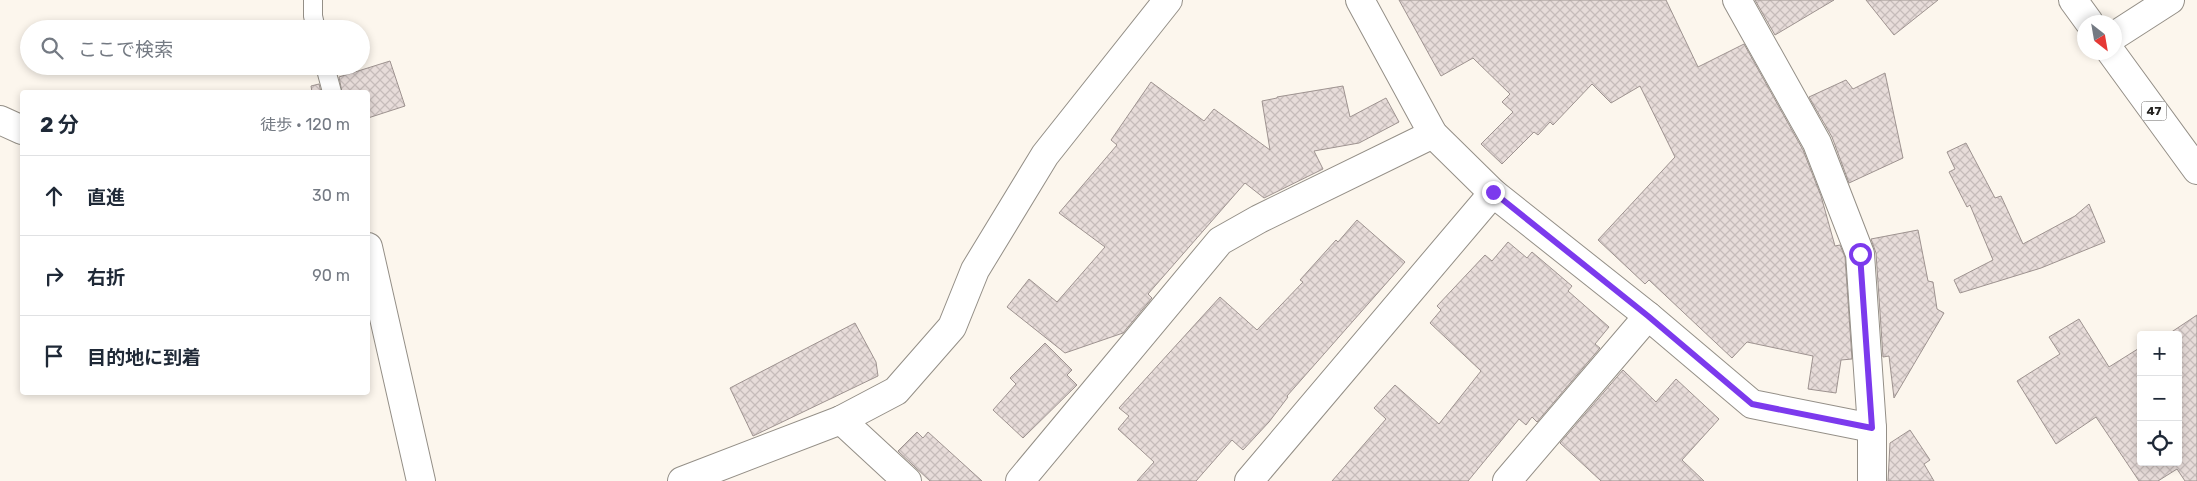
<!DOCTYPE html>
<html lang="ja">
<meta charset="utf-8">
<style>
:root{--surface:#fff;--page:#f6f6f7;--text:#1f2937;--muted:#747a83;--line:#e0e1e3}
body{margin:0;font-family:Rubik,"Noto Sans JP",sans-serif;background:var(--page);color:var(--text)}
.controls{position:absolute;right:15px;bottom:15px;display:grid;overflow:hidden;border-radius:5px;box-shadow:0 2px 8px #0003}
.controls button{width:45px;height:45px;display:grid;place-items:center;padding:0;border:0;border-bottom:1px solid var(--line);background:var(--surface);color:var(--text);font:25px sans-serif}
.compass{position:absolute;left:2077px;top:15px;width:45px;height:45px;border-radius:50%;background:var(--surface);box-shadow:0 2px 8px #0003;rotate:149deg}
.stop{position:absolute;width:15px;height:15px;margin:-11px;border:4px solid #7c3aed;border-radius:50%;background:#fff}
.stop.end{background:#7c3aed;border-color:#fff;box-shadow:0 1px 5px #0008}
.list{margin:0;padding:0;list-style:none}
h2{display:flex;justify-content:space-between;align-items:center;height:65px;margin:0;padding:0 20px;font-size:21px}
h2 small{font-size:16px;font-weight:400;color:var(--muted)}
.list li{display:grid;grid-template-columns:32px 1fr auto;gap:15px;align-items:center;box-sizing:border-box;height:80px;padding:0 20px;border-top:1px solid var(--line)}
.list b{display:block;font-size:19px;white-space:nowrap}
.list em{font-size:16px;font-style:normal;color:var(--muted)}
.icon{flex:none;width:28px;height:28px;fill:none;stroke:currentColor;stroke-width:2;stroke-linecap:round;stroke-linejoin:round}
.map{position:relative;flex:none;width:2197px;height:481px;overflow:hidden}
.search{position:absolute;background:var(--surface);box-shadow:0 2px 8px #0003;left:20px;top:20px;width:350px;height:55px;display:flex;align-items:center;gap:12px;box-sizing:border-box;padding:0 18px;border-radius:28px;color:var(--muted);font-size:19px}
.panel{position:absolute;background:var(--surface);box-shadow:0 2px 8px #0003;left:20px;top:90px;width:350px;height:305px;border-radius:5px}
.map>svg:first-child{display:block}
</style>
<div class="map">
<svg width="2197" height="481" viewBox="0 0 2197 481">
<defs>
<pattern id="building-cross-hatch" width="8" height="8" patternUnits="userSpaceOnUse" patternTransform="scale(1.25)"><rect width="8" height="8" fill="#e7dcd9"/><path d="M0 0l8 8M0 8l8-8" fill="none" stroke="#c6bcba"/></pattern>
</defs>
<rect width="100%" height="100%" fill="#fcf6ed"/>
<g fill="url(#building-cross-hatch)" stroke="#9e9390">
<path d="M1399,0H1666L1698,67L1744,44L1803,150L1821,196L1835,246L1840,245L1845,257L1852,359L1841,360L1836,393L1808,389L1813,356L1747,342L1732,358L1649,280L1645,284L1598,240L1675,157L1640,86L1611,103L1592,84L1553,125L1550,122L1538,135L1534,132L1502,164L1481,144L1513,112L1502,102L1510,94L1473,58L1441,76Z"/>
<path d="M1755,0H1834L1775,35Z"/>
<path d="M1866,0H1938L1894,35Z"/>
<path d="M390,61L405,106L368,118V92H342L339,77Z"/>
<path d="M1885,73L1903,158L1849,183L1832,137L1809,97L1846,80L1853,89Z"/>
<path d="M1151,82L1204,121L1214,109L1270,150L1262,101L1277,98V97L1343,86L1350,117L1386,98L1399,122L1359,143L1314,151L1323,169L1264,198L1245,183L1148,294L1152,298L1123,333L1065,353L1007,307L1029,279L1057,302L1105,247L1059,213L1117,145L1111,140Z"/>
<path d="M319,84L321,92H312L311,86Z"/>
<path d="M1966,143L1995,198L2001,196L2023,244L2075,216L2089,204L2105,242L2041,268L1960,293L1954,280L1993,260L1970,205L1967,207L1949,172L1955,169L1947,152Z"/>
<path d="M1357,220L1405,262L1287,396L1288,397L1269,422L1243,450L1232,440L1196,481H1137L1154,462L1118,429L1129,416L1119,408L1220,297L1257,330L1303,282L1300,280L1336,240L1338,242Z"/>
<path d="M1918,230L1928,281L1933,282L1937,309L1944,313L1894,398L1889,356L1883,357L1876,253L1871,239Z"/>
<path d="M1508,242L1527,258L1532,252L1572,286L1568,291L1609,327L1595,344L1600,348L1537,422L1532,417L1526,425L1519,419L1468,481H1332L1386,419L1374,408L1395,385L1439,424L1481,371L1430,323L1441,310L1437,306L1485,255L1492,261Z"/>
<path d="M2197,315V481H2185L2177,469L2158,481H2139L2096,417L2056,444L2017,381L2060,354L2049,337L2079,319L2109,367L2141,347V462H2178V335H2167Z"/>
<path d="M855,323L876,362L878,376L753,436L730,388Z"/>
<path d="M1045,343L1072,370L1067,375L1077,385L1023,438L993,410L1016,384L1010,378Z"/>
<path d="M1623,370L1656,402L1676,379L1719,419L1682,460L1704,481H1601L1560,443Z"/>
<path d="M1910,430L1930,460L1924,464L1934,481H1888L1890,443Z"/>
<path d="M917,432L923,438L928,432L982,481H930L898,451Z"/>
</g>
<g fill="none" stroke-linecap="round" stroke-linejoin="round">
<defs>
<g id="service">
<path d="M313,0V16L316,29"/>
<path d="M325,66L332,92"/>
</g>
<g id="minor">
<path d="M1360,0L1433,134L1493,193L1648,316L1752,404L1872,428"/>
<path d="M1737,0L1817,143L1860,254L1872,428V481"/>
<path d="M2114,36L2170,0"/>
<path d="M0,120L22,130"/>
<path d="M368,247L421,481"/>
<path d="M841,420L907,481"/>
<path d="M682,481L841,420L896,391L952,327L975,270L1045,155L1168,0"/>
<path d="M1020,481L1220,241L1259,219L1433,134"/>
<path d="M1249,481L1493,193"/>
<path d="M1507,481L1648,316"/>
</g>
<g id="primary">
<path d="M2073,0L2089,22"/>
<path d="M2111,52L2197,170"/>
</g>
</defs>
<use href="#service" stroke="#948f87" stroke-width="20"/>
<use href="#minor" stroke="#948f87" stroke-width="30"/>
<use href="#primary" stroke="#948f87" stroke-width="30"/>
<use href="#service" stroke="#fff" stroke-width="18"/>
<use href="#minor" stroke="#fff" stroke-width="28"/>
<use href="#primary" stroke="#fff" stroke-width="28"/>
</g>
<g fill="none" stroke-linecap="round" stroke-linejoin="round">
<path stroke="#7c3aed" stroke-width="6" d="M1493,192L1648,316L1752,404L1872,428L1860,254"/>
</g>
<g text-anchor="middle" dominant-baseline="central" stroke-width="4" stroke-linejoin="round" paint-order="stroke">
<rect fill="#fff" stroke="#666563" stroke-width="1" x="2141.5" y="101.5" width="25" height="19" rx="4"/>
<g font-size="12" font-weight="bold" fill="#252320">
<text x="2154" y="111">47</text>
</g>
</g>
</svg>
<div class="controls">
<button>+</button>
<button>−</button>
<button><svg class="icon" aria-label="locate" viewBox="0 0 24 24"><circle cx="12" cy="12" r="6"/><path d="M12 2v4M12 18v4M2 12h4M18 12h4"/></svg></button>
</div>
<svg class="compass" viewBox="-18 -18 36 36"><path d="M0-13l5 13h-10z" fill="#e53935"/><path d="M0 13l5-13h-10z" fill="#747a83"/></svg>
<div class="stop" style="left:1860px;top:254px"></div>
<div class="stop end" style="left:1493px;top:192px"></div>
<div class="search"><svg class="icon" aria-label="search" viewBox="0 0 24 24"><circle cx="10" cy="10" r="6"/><path d="M15 15l6 6"/></svg>ここで検索</div>
<section class="panel">
<h2>2 分<small>徒歩 · 120 m</small></h2>
<ul class="list">
<li><svg class="icon" aria-label="ahead" viewBox="0 0 24 24"><path d="M12 20V5M6 11l6-6 6 6"/></svg><div><b>直進</b></div><em>30 m</em></li>
<li><svg class="icon" aria-label="right" viewBox="0 0 24 24"><path d="M7 20v-9h11M14 6l5 5-5 5"/></svg><div><b>右折</b></div><em>90 m</em></li>
<li><svg class="icon" aria-label="arrive" viewBox="0 0 24 24"><path d="M6 21V4h12l-3 4 3 4H6"/></svg><div><b>目的地に到着</b></div></li>
</ul>
</section>
</div>
